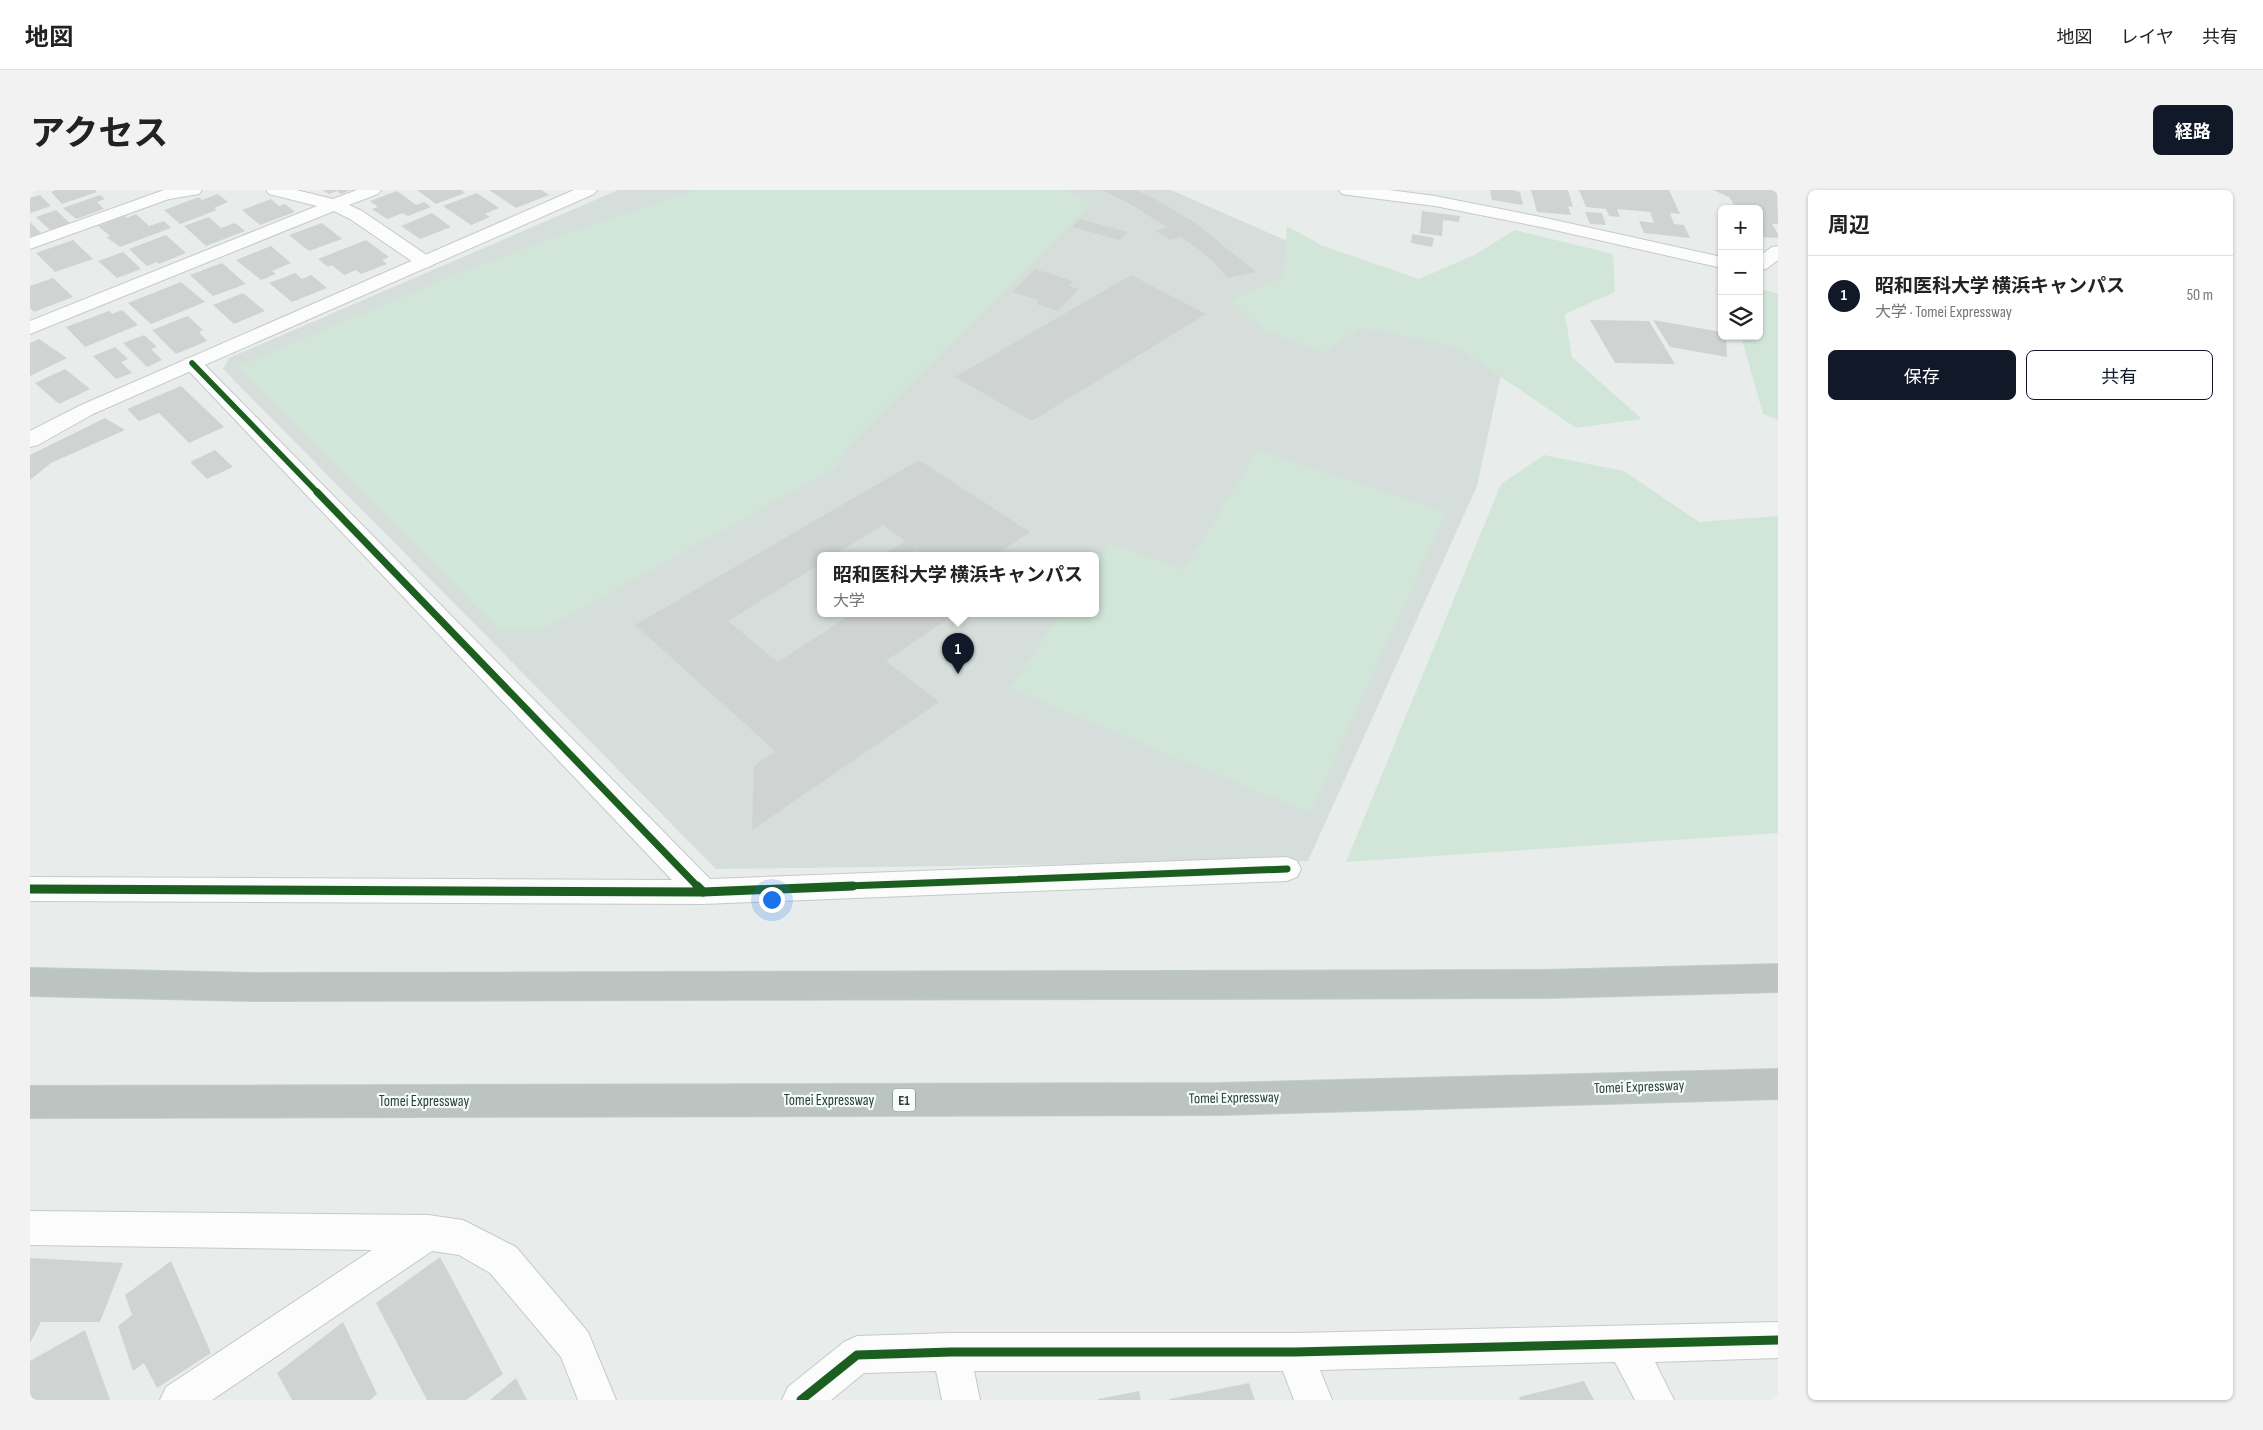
<!DOCTYPE html>
<html lang="ja">
<meta charset="utf-8">
<style>
:root{--surface:#fff;--page:#f2f2f2;--text:#222;--muted:#767676;--line:#e0e0e0;--accent:#111827}
body{margin:0;font-family:"Sofia Sans Condensed","Noto Sans JP",sans-serif;background:var(--page);color:var(--text)}
.controls{position:absolute;right:15px;top:15px;display:grid;overflow:hidden;border-radius:8px;box-shadow:0 1px 4px #0004}
.controls button{width:45px;height:45px;display:grid;place-items:center;padding:0;border:0;border-bottom:1px solid var(--line);background:var(--surface);color:var(--text);font:25px sans-serif}
.you{position:absolute;left:741px;top:709px;width:18px;height:18px;margin:-12px;border:4px solid #fff;border-radius:50%;background:#1a73e8;box-shadow:0 0 0 8px #1a73e833}
.badge{display:grid;place-items:center;width:32px;height:32px;border-radius:50%;background:var(--accent);color:#fff;font-size:16px;font-weight:700}
.pin{position:absolute;translate:-50% -41px;filter:drop-shadow(0 1px 2px #0008)}
.pin::after{content:'';position:absolute;top:26px;width:18px;height:15px;background:inherit;clip-path:polygon(0 0,100% 0,50% 100%)}
.popup{position:absolute;left:787px;top:362px;width:282px;height:65px;box-sizing:border-box;display:grid;place-content:center;border-radius:8px;background:var(--surface);filter:drop-shadow(0 1px 4px #0005);font-size:16px;white-space:nowrap;color:var(--muted)}
.popup b{font-size:19px;color:var(--text)}
.popup::after{content:'';position:absolute;left:50%;top:100%;margin-left:-10px;border:10px solid transparent;border-top-color:var(--surface)}
.list{margin:0;padding:0;list-style:none}
h2{display:flex;justify-content:space-between;align-items:center;height:65px;margin:0;padding:0 20px;font-size:21px}
h2 small{font-size:16px;font-weight:400;color:var(--muted)}
.list li{display:grid;grid-template-columns:32px 1fr auto;gap:15px;align-items:center;box-sizing:border-box;height:80px;padding:0 20px;border-top:1px solid var(--line)}
.list b{display:block;font-size:19px;white-space:nowrap}
.list p{margin:0;font-size:16px;white-space:nowrap;color:var(--muted)}
.list em{font-size:16px;font-style:normal;color:var(--muted)}
.actions{display:flex;gap:10px;padding:15px 20px}
.actions a{flex:1;padding:11px 0;border:1px solid var(--accent);border-radius:8px;text-align:center;font-size:18px;color:var(--accent)}
.actions .main{background:var(--accent);color:#fff}
.icon{flex:none;width:28px;height:28px;fill:none;stroke:currentColor;stroke-width:2;stroke-linecap:round;stroke-linejoin:round}
.map{position:relative;flex:none;width:1748px;height:1210px;overflow:hidden;border-radius:8px}
header{display:flex;align-items:center;gap:30px;box-sizing:border-box;height:70px;padding:0 25px;background:var(--surface);border-bottom:1px solid var(--line)}
header strong{font-size:24px}
nav{display:flex;gap:28px;margin-inline-start:auto;font-size:18px}
.intro{display:flex;align-items:center;justify-content:space-between;box-sizing:border-box;height:120px;padding:0 30px}
h1{margin:0;font-size:35px}
.button{padding:12px 22px;border-radius:8px;background:var(--accent);color:#fff;font-size:18px;font-weight:700}
main{display:flex;gap:30px;padding:0 30px}
aside{flex:1;background:var(--surface);border-radius:8px;box-shadow:0 1px 4px #0004}
.map>svg:first-child{display:block}
</style>
<header>
<strong>地図</strong>
<nav><a>地図</a><a>レイヤ</a><a>共有</a></nav>
</header>
<div class="intro"><h1>アクセス</h1><a class="button">経路</a></div>
<main>
<div class="map">
<svg width="1748" height="1210" viewBox="0 0 1748 1210">
<rect width="100%" height="100%" fill="#e8edeb"/>
<path fill="#d6dedb" fill-rule="evenodd" d="M588,0H1141L1310,74L1476,161L1447,296L1278,671L686,679L193,179L199,168ZM790,365H1066V423H790Z"/>
<g fill="#d1e6d8">
<path d="M665,0H1034L1061,13L820,253L805,278L512,440L470,441L208,176L430,83L526,47Z"/>
<path d="M1257,36L1293,56L1389,89L1444,65L1485,40L1583,64L1585,102L1535,124L1542,167L1612,229L1546,238L1427,157L1331,137L1295,162L1235,141L1202,111L1254,87Z"/>
<path d="M1729,98L1748,104V230L1733,224L1711,146H1729Z"/>
<path d="M1228,261L1416,322L1280,623L980,498L1032,423H1066V374L1080,353L1154,380Z"/>
<path d="M1514,265L1594,281L1669,332L1748,326V643L1316,672L1471,294Z"/>
</g>
<g fill="#cfd4d2">
<path d="M26,0H65L67,2L32,14L21,2Z"/>
<path d="M293,0H321L311,4L307,1L299,4Z"/>
<path d="M387,0H431L435,3L406,14Z"/>
<path d="M459,0H511L519,5L486,18Z"/>
<path d="M1072,0H1106L1125,9L1164,32L1226,82L1197,88L1184,72L1160,53L1150,47L1140,50L1126,41L1137,37L1098,13Z"/>
<path d="M1460,0H1482L1490,2L1493,15L1462,10Z"/>
<path d="M1501,0H1538L1543,17L1538,16L1541,25L1507,22Z"/>
<path d="M1549,0H1639L1650,24L1640,23L1644,34L1654,35L1660,48L1614,43L1609,31L1624,33L1620,22L1587,19L1590,27L1579,26L1576,19L1556,17Z"/>
<path d="M1683,0H1747L1748,34H1742L1748,44V48L1729,47V19H1699L1697,16H1705L1699,7Z"/>
<path d="M367,1L386,15L394,12L401,17L378,26L373,23L357,29L342,19L348,17L340,11Z"/>
<path d="M447,3L469,18L455,24L460,27L441,35L413,16Z"/>
<path d="M188,4L198,12L184,18L187,20L150,34L134,20L169,7L172,10Z"/>
<path d="M10,5L21,16L0,23V8Z"/>
<path d="M70,5L75,9L67,12L74,19L46,29L33,18Z"/>
<path d="M241,9L249,16L255,14L265,22L230,35L212,20Z"/>
<path d="M26,20L40,33L20,40L6,27Z"/>
<path d="M1392,21L1430,26L1429,32L1413,30L1412,46L1390,43Z"/>
<path d="M1555,22L1572,23L1576,35L1560,34Z"/>
<path d="M402,23L421,37L390,49L371,36Z"/>
<path d="M106,24L119,36L134,31L141,38L90,57L76,47L80,46L68,36L95,26L97,28Z"/>
<path d="M179,27L191,38L205,33L215,41L176,56L154,36Z"/>
<path d="M1050,29L1098,42L1090,50L1042,37Z"/>
<path d="M0,32L11,43L0,47Z"/>
<path d="M292,33L312,49L279,61L259,45Z"/>
<path d="M1382,44L1404,48L1402,57L1381,53Z"/>
<path d="M136,45L156,63L129,74L127,72L117,76L99,59Z"/>
<path d="M43,50L63,69L25,82L6,63Z"/>
<path d="M336,50L359,67L352,70L357,74L331,84L326,80L314,85L302,75L298,77L288,69Z"/>
<path d="M241,56L261,73L242,81L246,84L231,90L206,70Z"/>
<path d="M93,62L111,79L87,88L68,71Z"/>
<path d="M192,73L216,94L183,106L160,85Z"/>
<path d="M1005,79L1043,91L1039,96L1049,99L1028,121L1006,114L1009,110L982,102Z"/>
<path d="M265,83L272,89L281,85L297,98L262,112L239,93Z"/>
<path d="M1101,85L1176,124L1002,231L925,187Z"/>
<path d="M23,88L43,107L4,122L0,118V96Z"/>
<path d="M151,92L175,112L121,134L98,113Z"/>
<path d="M213,103L235,121L204,134L183,115Z"/>
<path d="M92,120L108,135L55,157L36,137L79,121L82,124Z"/>
<path d="M158,126L173,140L169,142L177,151L146,164L122,140Z"/>
<path d="M1560,130L1619,131L1645,174L1585,173Z"/>
<path d="M1623,130L1692,142V146H1696L1697,167L1640,157Z"/>
<path d="M114,145L127,157L121,159L132,170L117,177L93,153Z"/>
<path d="M9,149L37,168L0,186V153Z"/>
<path d="M85,157L98,169L91,172L102,183L86,189L63,166Z"/>
<path d="M35,179L60,199L29,214L5,193Z"/>
<path d="M151,196L194,237L159,253L129,223L109,231L97,219Z"/>
<path d="M75,228L95,240L21,273L0,290V265Z"/>
<path d="M185,260L203,277L177,289L160,272Z"/>
<path d="M889,270L1000,342L965,365H894L887,360L879,365H853L875,351L853,335L804,365H790V374L698,431L748,472L823,423H926L856,471L909,512L722,640L724,576L745,561L605,435Z"/>
<path d="M410,1067L473,1184L436,1210H397L346,1113Z"/>
<path d="M0,1068L93,1073L70,1132H11L0,1153Z"/>
<path d="M141,1071L181,1163L127,1198L114,1173L103,1181L88,1136L102,1125L95,1105Z"/>
<path d="M313,1132L347,1204L340,1210H262L247,1183Z"/>
<path d="M55,1140L80,1210H0V1171Z"/>
<path d="M486,1188L497,1210H460Z"/>
<path d="M1554,1191L1564,1210H1490L1489,1207Z"/>
<path d="M1219,1193L1225,1210H1139V1209Z"/>
<path d="M1109,1201L1111,1210H1068V1209Z"/>
</g>
<g fill="none" stroke-linecap="round" stroke-linejoin="round">
<defs>
<g id="minor">
<path d="M134,0H172L169,4L139,9L0,59V48Z"/>
<path d="M236,0H266L303,9L327,0H351L348,4L319,15L332,21L401,68L404,72L401,76L395,78L389,76L320,29L304,21L0,144V131L287,16L239,4Z"/>
<path d="M1309,0H1359L1405,6L1511,27L1692,67V78L1511,37L1405,16L1318,5L1312,4Z"/>
<path d="M1748,56V70L1736,79L1729,80V66L1742,57Z"/>
<path d="M162,167L169,169L680,689L1257,667L1267,671L1271,679L1267,687L1257,691L673,714L0,711V687L642,690L155,177L152,173L155,169Z"/>
<path d="M0,1021L398,1025L433,1030L486,1057L558,1142L586,1210H548L531,1167L460,1083L429,1065L402,1061L182,1210H130L136,1197L342,1060L0,1055Z"/>
<path d="M1748,1132V1168L1625,1172L1644,1210H1605L1585,1172L1290,1180L1302,1210H1264L1253,1181H944L950,1210H912L906,1181L834,1183L801,1210H752L758,1197L814,1152L827,1146L921,1143H1265Z"/>
</g>
<path id="tertiary" d="M544,0H567L564,4L63,224L8,255L0,257V241L49,216Z"/>
<g id="motorway">
<path d="M1748,774V802L1516,808L224,811L0,806V778L224,783L1516,780Z"/>
<path d="M1748,879V909L1191,925L0,928V896L1191,893Z"/>
</g>
</defs>
<use href="#minor" stroke="#c5cac8" stroke-width="2"/>
<use href="#tertiary" stroke="#c5cac8" stroke-width="2"/>
<use href="#motorway" stroke="#c3ccc9" stroke-width="2"/>
<use href="#minor" fill="#fcfcfc" fill-rule="evenodd"/>
<use href="#tertiary" fill="#fcfcfc" fill-rule="evenodd"/>
<use href="#motorway" fill="#bcc4c2" fill-rule="evenodd"/>
<defs>
<path id="cycleway-far2" d="M162,173L288,303"/>
<g id="cycleway-far1">
<path d="M287,302L668,697"/>
<path d="M791,697L1257,679"/>
</g>
<g id="cycleway">
<path d="M667,696L673,702L823,696"/>
<path d="M0,699L673,702"/>
<path d="M771,1210L827,1165L921,1162H1265L1748,1150"/>
</g>
</defs>
<use href="#cycleway-far2" stroke="#f7fbf9" stroke-width="8"/>
<use href="#cycleway-far1" stroke="#f7fbf9" stroke-width="10"/>
<use href="#cycleway" stroke="#f7fbf9" stroke-width="12"/>
<use href="#cycleway-far2" stroke="#1b5e20" stroke-width="5.5"/>
<use href="#cycleway-far1" stroke="#1b5e20" stroke-width="7"/>
<use href="#cycleway" stroke="#1b5e20" stroke-width="9"/>
</g>
<g text-anchor="middle" dominant-baseline="central" stroke-width="4.5" stroke-linejoin="round" paint-order="stroke">
<rect fill="#f7fbf9" stroke="#637a73" stroke-width="1" x="863" y="898.5" width="22" height="23" rx="4"/>
<g font-size="14" font-weight="bold" fill="#24423a">
<text x="874" y="910">E1</text>
</g>
<g font-size="15" fill="#24423a" stroke="#f7fbf9">
<text transform="translate(1609 897) rotate(-2)">Tomei Expressway</text>
<text transform="translate(1204 908) rotate(-1)">Tomei Expressway</text>
<text x="799" y="910">Tomei Expressway</text>
<text x="394" y="911">Tomei Expressway</text>
</g>
</g>
</svg>
<div class="controls">
<button>+</button>
<button>−</button>
<button><svg class="icon" aria-label="layers" viewBox="0 0 24 24"><path d="M12 4l9 5-9 5-9-5zM3 14l9 5 9-5"/></svg></button>
</div>
<div class="you"></div>
<div class="pin badge" style="left:928px;top:484px">1</div>
<div class="popup"><b>昭和医科大学 横浜キャンパス</b>大学</div>
</div>
<aside>
<h2>周辺<small></small></h2>
<ul class="list">
<li><span class="badge">1</span><div><b>昭和医科大学 横浜キャンパス</b><p>大学 · Tomei Expressway</p></div><em>50 m</em></li>
</ul>
<div class="actions"><a class="main">保存</a><a>共有</a></div>
</aside>
</main>
